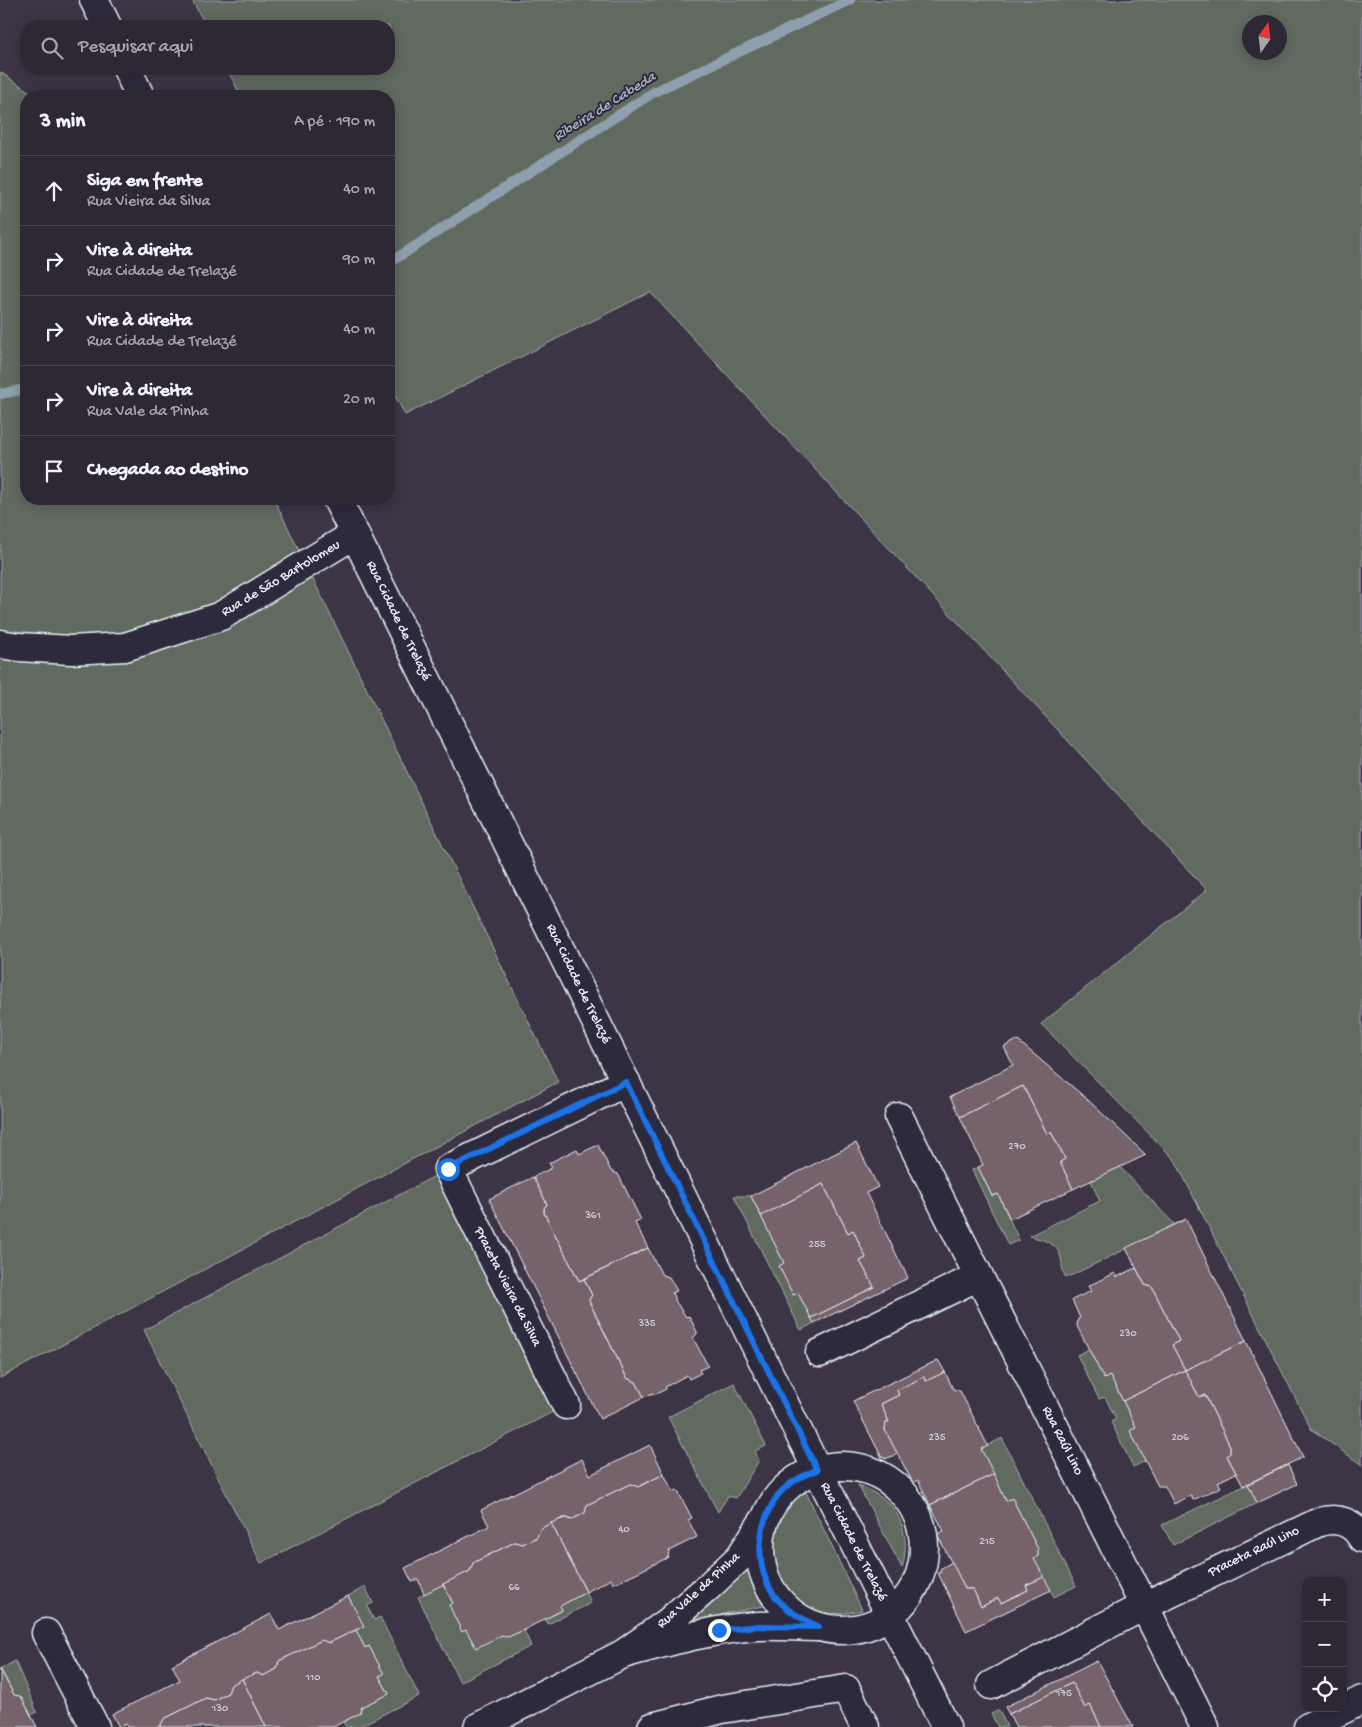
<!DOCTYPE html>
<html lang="pt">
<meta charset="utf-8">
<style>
:root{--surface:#2e2834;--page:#36303c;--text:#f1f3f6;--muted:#a7a6ac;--line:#49444f}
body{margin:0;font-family:"Gochi Hand",sans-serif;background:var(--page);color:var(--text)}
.controls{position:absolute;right:15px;bottom:15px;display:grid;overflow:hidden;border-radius:10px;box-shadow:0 2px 12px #0003}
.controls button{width:45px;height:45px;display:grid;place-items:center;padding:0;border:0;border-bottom:1px solid var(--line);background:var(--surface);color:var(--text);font:25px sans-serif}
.compass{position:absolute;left:1242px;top:15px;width:45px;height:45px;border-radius:50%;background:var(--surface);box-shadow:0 2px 12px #0003;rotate:14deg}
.stop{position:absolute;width:15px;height:15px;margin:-11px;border:4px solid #1a73e8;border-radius:50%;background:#fff}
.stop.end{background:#1a73e8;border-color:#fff;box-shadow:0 1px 5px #0008}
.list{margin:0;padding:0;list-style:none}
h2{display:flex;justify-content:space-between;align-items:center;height:65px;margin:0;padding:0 20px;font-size:21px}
h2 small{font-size:16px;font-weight:400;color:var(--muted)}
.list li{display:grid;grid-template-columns:32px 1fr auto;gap:15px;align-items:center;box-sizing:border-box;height:70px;padding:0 20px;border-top:1px solid var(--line)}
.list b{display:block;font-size:19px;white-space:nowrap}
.list p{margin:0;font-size:16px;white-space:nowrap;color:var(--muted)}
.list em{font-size:16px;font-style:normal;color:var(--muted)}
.icon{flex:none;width:28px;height:28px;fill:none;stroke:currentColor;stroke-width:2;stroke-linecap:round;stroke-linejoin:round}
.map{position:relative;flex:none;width:1362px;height:1727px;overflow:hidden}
.search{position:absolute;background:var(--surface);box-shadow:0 2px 12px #0003;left:20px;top:20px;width:375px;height:55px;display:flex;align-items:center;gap:12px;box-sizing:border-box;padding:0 18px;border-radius:20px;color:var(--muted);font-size:19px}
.panel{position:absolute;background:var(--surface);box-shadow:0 2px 12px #0003;left:20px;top:90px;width:375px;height:415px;border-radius:20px}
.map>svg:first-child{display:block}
</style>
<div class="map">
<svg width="1362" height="1727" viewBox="0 0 1362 1727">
<rect width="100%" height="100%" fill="#3d3546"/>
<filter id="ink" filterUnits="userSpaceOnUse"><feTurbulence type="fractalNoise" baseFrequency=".02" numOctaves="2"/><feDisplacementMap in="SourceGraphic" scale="10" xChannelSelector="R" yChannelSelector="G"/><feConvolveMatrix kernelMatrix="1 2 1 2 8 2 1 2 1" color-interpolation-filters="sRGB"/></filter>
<g filter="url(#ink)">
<g fill="#606a5f" stroke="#a4aeac" fill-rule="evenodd">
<path d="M192,0H1362V1465L1311,1429L1175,1160L1041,1024L1207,890L650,292L405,415L389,384V96H241L227,69H389V26H206ZM1250,22H1280V52H1250Z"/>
<path d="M0,72L36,96H26V499H274L558,1082L0,1378Z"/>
<path d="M978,1167L992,1196L998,1194L1019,1240L1008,1245L972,1170Z"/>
<path d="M1120,1167L1175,1225L1066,1278C1061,1269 1063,1267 1061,1258C1058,1243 1042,1239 1029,1236L1100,1201L1091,1181Z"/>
<path d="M448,1169L566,1405L261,1563L144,1330Z"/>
<path d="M734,1196H751L784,1263L779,1266L798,1293L814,1323L801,1330Z"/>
<path d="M1089,1349L1104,1379L1110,1376L1136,1427L1130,1431L1145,1461L1133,1467L1111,1422L1116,1419L1105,1397L1099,1399L1077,1355Z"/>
<path d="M734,1383L766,1446L755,1451L759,1460L736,1498L728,1496L718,1512L668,1417Z"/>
<path d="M1002,1438L1076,1586L1054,1597L1034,1559L1038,1556V1549L1012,1498L1006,1501L981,1449Z"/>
<path d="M1248,1484L1257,1503L1173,1545L1162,1525Z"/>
<path d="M858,1485C867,1489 877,1494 885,1500C905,1517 909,1544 902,1568Z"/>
<path d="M806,1492L862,1610C847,1613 832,1616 817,1610C775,1596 756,1536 790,1503C794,1499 801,1495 806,1492Z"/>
<path d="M750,1565C753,1580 758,1595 769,1605L723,1614L700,1623L693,1619L692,1616Z"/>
<path d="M443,1584L466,1630L502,1635L506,1637L524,1630L531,1646L460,1682L418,1597Z"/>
<path d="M365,1587L373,1603L367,1606L374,1620L380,1617L419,1696L358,1727H346L343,1722L360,1713L361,1707L389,1693L379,1676L383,1673L369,1646L365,1648L356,1630L363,1626L348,1596Z"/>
<path d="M586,1592L591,1603L548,1624L545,1619L562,1611L560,1606Z"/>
<path d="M15,1661L37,1712L31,1715L22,1698L20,1696L14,1695L1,1669Z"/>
<path d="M999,1710L1007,1727H998L991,1714Z"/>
</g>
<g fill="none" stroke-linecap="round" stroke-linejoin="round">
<g stroke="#8e9fae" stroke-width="10">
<path d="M389,263L654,92L850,0"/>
<path d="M0,394L26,389"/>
</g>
</g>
<g fill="#76626a" stroke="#e8f1f8">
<path d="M1017,1040L1088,1100L1146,1155L1073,1189L1060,1162L1065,1159L1051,1132L1047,1134L1023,1086L960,1117L950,1097L1013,1065L1004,1047Z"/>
<path d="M1023,1086L1047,1134L1051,1132L1065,1159L1060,1162L1073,1189L1010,1219L998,1194L992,1196L978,1167L983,1165L960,1117Z"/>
<path d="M856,1143L878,1187L866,1193L908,1278L814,1323L811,1318L874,1287L860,1261L866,1258L853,1230L848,1233L823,1184L761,1216L751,1196Z"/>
<path d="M598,1145L611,1171L618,1174L641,1220L635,1223L648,1248L579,1281L544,1213V1208L547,1204L533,1177L552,1168L549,1163L577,1149L579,1154Z"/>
<path d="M533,1177L547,1204L544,1208V1213L579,1281L584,1279L592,1295L589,1300L590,1303L627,1378L636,1382L644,1397L600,1419L489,1199Z"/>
<path d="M823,1184L848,1233L853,1230L866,1258L860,1261L874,1287L811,1318L798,1293L793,1295L779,1266L784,1263L761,1216Z"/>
<path d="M1186,1219L1246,1341L1185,1370L1172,1345L1179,1341L1152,1287L1145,1285L1126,1248Z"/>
<path d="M648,1248L662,1275L669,1277L677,1291L672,1293L676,1302L686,1317L689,1316L697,1332V1334L693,1338L708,1366L699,1370L701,1373L689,1379L687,1375L665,1387L666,1389L654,1395L653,1393L644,1397L636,1382L627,1378L590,1303L589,1300L592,1295L584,1279Z"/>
<path d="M1136,1268L1145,1285L1152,1287L1179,1341L1172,1345L1185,1370L1123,1401L1110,1376L1104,1379L1077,1326L1078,1319L1080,1318L1072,1300L1091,1291L1088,1286L1115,1273L1117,1277Z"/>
<path d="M1246,1341L1303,1457L1243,1486L1227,1456L1230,1453V1446L1205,1395L1199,1397L1185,1370Z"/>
<path d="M938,1360L945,1372L926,1381L924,1377L897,1390L899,1395L881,1404L889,1422L886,1423L885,1430L898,1454L885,1459L884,1457L882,1458L853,1401Z"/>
<path d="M1185,1370L1199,1397L1205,1395L1230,1446V1453L1227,1456L1236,1473L1218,1482L1221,1487L1193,1500L1191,1495L1174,1504L1165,1486H1158L1130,1431L1136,1427L1123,1401Z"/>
<path d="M945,1372L953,1389L960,1391L988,1446L981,1449L994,1474L930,1505L918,1480L913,1483L885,1430L886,1423L889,1422L881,1404L899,1395L897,1390L924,1377L926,1381Z"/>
<path d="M650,1445L664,1474L638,1487L630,1484L587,1505L585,1513L571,1520L568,1518H563L540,1529L537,1537L523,1544L515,1542L473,1563L470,1571L424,1594L418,1579L412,1582L405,1568L489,1526L481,1510L582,1459L590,1475Z"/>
<path d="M1288,1465L1297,1484L1257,1503L1248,1484Z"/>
<path d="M664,1474L673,1492L677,1490L692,1518L688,1520L697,1537L669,1551L668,1557L665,1559L613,1584L611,1579L586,1592L551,1523L565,1518L571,1520L585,1513L587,1505L630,1484L638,1487Z"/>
<path d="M994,1474L1006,1501L1012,1498L1038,1549V1556L1034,1559L1044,1577L1026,1585L1028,1590L1001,1603L998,1598L981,1607L973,1589H965L937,1534L944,1531L930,1505Z"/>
<path d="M551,1523L586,1592L560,1606L562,1610L524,1630L508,1637L502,1635L476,1648L466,1630L462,1632L449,1605L453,1603L443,1584L470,1571L473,1563L515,1542L523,1544L537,1537L540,1529Z"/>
<path d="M952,1562L965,1589H973L981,1607L998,1598L1001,1603L1028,1590L1026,1585L1044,1577L1051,1590L966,1631L938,1573L941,1572L940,1569Z"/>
<path d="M348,1596L364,1626L329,1643L322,1640L279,1661L277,1669L263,1676L257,1673L254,1674L231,1685L228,1693L214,1700L206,1698L164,1719L160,1727H128L126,1724L119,1727L112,1714L180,1680L172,1665L271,1614L279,1630Z"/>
<path d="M356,1630L365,1648L369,1646L384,1674L379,1676L389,1694L361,1707L360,1713L333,1727H266L242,1679L257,1673L263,1676L277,1669L279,1661L322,1640L329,1643Z"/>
<path d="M1097,1661L1133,1727H1101L1090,1705L1085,1708L1072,1683L1009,1714L1005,1707Z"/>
<path d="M0,1669L14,1695L20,1696L22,1698L37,1727H0Z"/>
<path d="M242,1679L266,1727H160L164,1719L206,1698L214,1700L228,1693L231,1685Z"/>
<path d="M1072,1683L1085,1708L1090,1705L1101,1727H1016L1009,1714Z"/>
</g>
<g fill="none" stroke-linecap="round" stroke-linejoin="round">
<defs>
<g id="minor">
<path d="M94,0L107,26"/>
<path d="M127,69L140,96"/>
<path d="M337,499L490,807L771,1377L946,1727"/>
<path d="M0,644L19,647L71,650L125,647L221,616L355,534"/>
<path d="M899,1117L1205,1727"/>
<path d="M820,1353L979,1276"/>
<path d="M566,1405L448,1169L626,1082"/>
<circle cx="842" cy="1548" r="82"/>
<path d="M762,1523L740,1557L708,1587L667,1623L623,1654C667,1642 712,1629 758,1626C777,1625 797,1627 816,1627"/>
<path d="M46,1633L95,1727"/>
<path d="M991,1685L1144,1606L1319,1522C1336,1517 1353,1521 1362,1538"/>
<path d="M478,1727L623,1654"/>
<path d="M652,1727L722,1709L846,1689L865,1727"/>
<path d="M1308,1727L1362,1700"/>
</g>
</defs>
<use href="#minor" stroke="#e8f1f8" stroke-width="31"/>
<use href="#minor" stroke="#2f2a3d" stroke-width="28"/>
</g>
</g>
<g fill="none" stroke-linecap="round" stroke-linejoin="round" filter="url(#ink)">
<path stroke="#1a73e8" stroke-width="6" d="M448,1169L626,1082L817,1470C803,1475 788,1483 778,1495C757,1524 753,1566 775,1596C786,1611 803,1619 819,1627L759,1626L719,1630"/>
</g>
<g text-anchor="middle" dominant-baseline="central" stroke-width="4" stroke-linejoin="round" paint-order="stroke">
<g font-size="11" fill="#cccdd4">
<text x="1017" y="1147">270</text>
<text x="593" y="1216">361</text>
<text x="817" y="1245">255</text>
<text x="647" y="1324">335</text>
<text x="1128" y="1334">230</text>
<text x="937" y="1438">235</text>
<text x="1180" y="1438">206</text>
<text x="624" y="1530">40</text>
<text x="987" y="1542">215</text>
<text x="514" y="1588">66</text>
<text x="313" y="1678">110</text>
<text x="1064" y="1694">175</text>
<text x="220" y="1709">130</text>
</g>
<g font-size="14" fill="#e8f1f8" stroke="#2f2a3d">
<text transform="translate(281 579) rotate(-31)">Rua de São Bartolomeu</text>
<text transform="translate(398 621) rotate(64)">Rua Cidade de Trelazé</text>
<text transform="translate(578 984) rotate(64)">Rua Cidade de Trelazé</text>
<text transform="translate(507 1287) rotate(63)">Praceta Vieira da Silva</text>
<text transform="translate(1062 1441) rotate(63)">Rua Raúl Lino</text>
<text transform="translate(853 1542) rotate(63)">Rua Cidade de Trelazé</text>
<text transform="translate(1254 1552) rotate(-26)">Praceta Raúl Lino</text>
<text transform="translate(699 1591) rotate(-42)">Rua Vale da Pinha</text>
</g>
<g font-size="15" font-style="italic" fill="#a4b4c1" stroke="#2f2a3d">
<text transform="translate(605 107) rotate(-32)">Ribeira de Cabeda</text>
</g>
</g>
</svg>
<div class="controls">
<button>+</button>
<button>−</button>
<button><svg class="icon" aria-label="locate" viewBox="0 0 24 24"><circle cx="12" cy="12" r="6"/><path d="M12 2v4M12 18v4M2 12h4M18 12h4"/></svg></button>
</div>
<svg class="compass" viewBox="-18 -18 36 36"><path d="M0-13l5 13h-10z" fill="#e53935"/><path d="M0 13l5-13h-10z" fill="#a7a6ac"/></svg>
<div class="stop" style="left:448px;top:1169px"></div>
<div class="stop end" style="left:719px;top:1630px"></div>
<div class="search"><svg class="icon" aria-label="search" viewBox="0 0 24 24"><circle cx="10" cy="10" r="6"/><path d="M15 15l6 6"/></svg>Pesquisar aqui</div>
<section class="panel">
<h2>3 min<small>A pé · 190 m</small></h2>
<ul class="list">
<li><svg class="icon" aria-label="ahead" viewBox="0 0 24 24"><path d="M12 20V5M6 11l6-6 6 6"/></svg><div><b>Siga em frente</b><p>Rua Vieira da Silva</p></div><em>40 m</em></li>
<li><svg class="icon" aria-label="right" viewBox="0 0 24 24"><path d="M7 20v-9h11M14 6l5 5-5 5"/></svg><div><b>Vire à direita</b><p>Rua Cidade de Trelazé</p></div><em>90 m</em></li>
<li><svg class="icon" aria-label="right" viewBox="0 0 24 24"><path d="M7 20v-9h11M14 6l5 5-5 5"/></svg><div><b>Vire à direita</b><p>Rua Cidade de Trelazé</p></div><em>40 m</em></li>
<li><svg class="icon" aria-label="right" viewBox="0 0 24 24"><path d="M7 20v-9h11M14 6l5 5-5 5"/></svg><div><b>Vire à direita</b><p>Rua Vale da Pinha</p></div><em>20 m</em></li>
<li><svg class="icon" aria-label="arrive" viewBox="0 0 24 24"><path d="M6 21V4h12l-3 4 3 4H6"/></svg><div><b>Chegada ao destino</b></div></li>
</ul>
</section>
</div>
